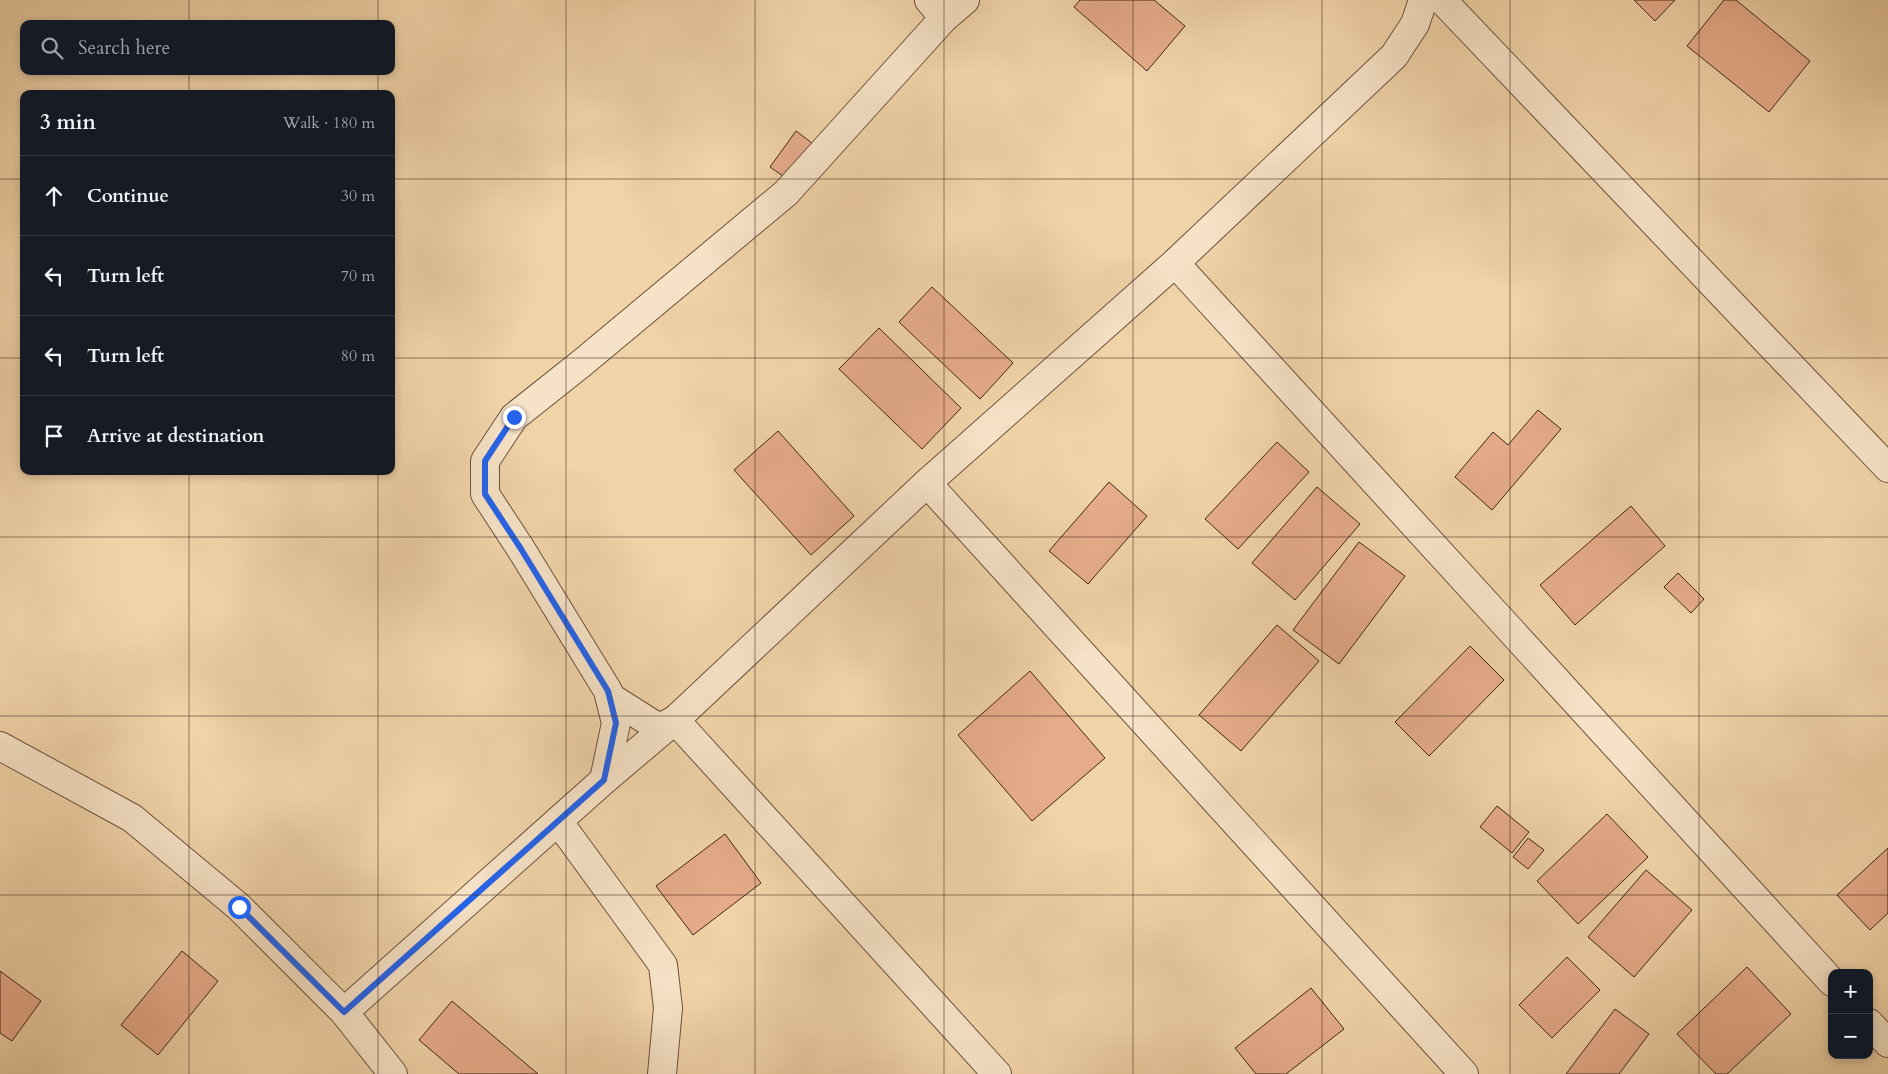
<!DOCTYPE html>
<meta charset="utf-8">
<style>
:root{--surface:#171b24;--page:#20242c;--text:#f1f3f6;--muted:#9ea1a6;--line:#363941}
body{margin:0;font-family:Cardo,serif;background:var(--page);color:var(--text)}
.controls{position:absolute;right:15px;bottom:15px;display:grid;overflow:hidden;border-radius:10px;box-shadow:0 2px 8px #0003}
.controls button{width:45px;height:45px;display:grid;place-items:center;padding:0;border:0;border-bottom:1px solid var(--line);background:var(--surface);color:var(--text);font:25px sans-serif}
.stop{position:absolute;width:15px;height:15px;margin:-11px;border:4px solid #2563eb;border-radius:50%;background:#fff}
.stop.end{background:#2563eb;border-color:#fff;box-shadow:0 1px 5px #0008}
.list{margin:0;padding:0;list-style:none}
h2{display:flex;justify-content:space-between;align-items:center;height:65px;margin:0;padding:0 20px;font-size:21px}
h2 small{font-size:16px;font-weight:400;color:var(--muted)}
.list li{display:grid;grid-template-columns:32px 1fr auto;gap:15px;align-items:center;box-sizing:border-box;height:80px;padding:0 20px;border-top:1px solid var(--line)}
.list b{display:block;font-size:19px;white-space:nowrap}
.list em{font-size:16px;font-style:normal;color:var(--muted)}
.icon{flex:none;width:28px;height:28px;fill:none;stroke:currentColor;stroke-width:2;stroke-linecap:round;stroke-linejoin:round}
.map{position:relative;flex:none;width:1888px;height:1074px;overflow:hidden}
.search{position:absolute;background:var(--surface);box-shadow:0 2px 8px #0003;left:20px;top:20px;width:375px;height:55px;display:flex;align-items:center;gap:12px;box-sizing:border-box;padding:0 18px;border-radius:10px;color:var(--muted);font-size:19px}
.panel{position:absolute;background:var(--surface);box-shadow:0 2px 8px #0003;left:20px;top:90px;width:375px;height:385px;border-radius:10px}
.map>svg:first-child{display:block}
</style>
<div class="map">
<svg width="1888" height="1074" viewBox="0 0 1888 1074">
<rect width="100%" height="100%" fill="#f1d3a8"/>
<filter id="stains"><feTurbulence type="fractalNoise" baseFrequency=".004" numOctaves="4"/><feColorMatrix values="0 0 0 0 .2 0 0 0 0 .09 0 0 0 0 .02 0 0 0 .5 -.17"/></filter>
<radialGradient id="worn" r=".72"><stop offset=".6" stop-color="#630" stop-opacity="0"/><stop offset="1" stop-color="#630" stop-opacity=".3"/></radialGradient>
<g fill="#e6ac8a" stroke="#3e261a">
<path d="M1080,0H1154L1185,26L1147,71L1074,7Z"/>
<path d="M1634,0H1675L1655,21Z"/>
<path d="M1724,0H1736L1810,61L1769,112L1687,46Z"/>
<path d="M796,131L812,143L787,179L770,167Z"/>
<path d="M932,287L1013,363L980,399L899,322Z"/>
<path d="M879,328L961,408L922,449L839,369Z"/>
<path d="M1538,410L1561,429L1492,510L1455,477L1493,432L1508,445Z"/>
<path d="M778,431L854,516L811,555L734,470Z"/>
<path d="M1277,442L1309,472L1238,549L1205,519Z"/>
<path d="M1109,482L1147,516L1088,584L1049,551Z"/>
<path d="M1317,487L1360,524L1295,600L1252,563Z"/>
<path d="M1631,506L1665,546L1575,625L1540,585Z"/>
<path d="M1359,542L1405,576L1339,664L1293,630Z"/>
<path d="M1678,573L1704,599L1691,613L1664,587Z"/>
<path d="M1277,625L1319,661L1241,751L1199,715Z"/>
<path d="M1470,646L1504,680L1429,756L1395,722Z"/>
<path d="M1030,671L1105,758L1032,821L958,735Z"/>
<path d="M1497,806L1529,832L1512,853L1480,827Z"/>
<path d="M1607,814L1648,857L1578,924L1537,881Z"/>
<path d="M725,834L761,883L693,935L656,886Z"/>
<path d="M1528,838L1544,850L1528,869L1513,857Z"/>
<path d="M1888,848V913L1870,930L1837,895Z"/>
<path d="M1646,870L1692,910L1634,977L1588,937Z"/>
<path d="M182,951L218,981L158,1055L121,1025Z"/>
<path d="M1567,957L1600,990L1552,1038L1519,1005Z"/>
<path d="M1747,967L1791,1014L1727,1074H1716L1677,1034Z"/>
<path d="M0,971L41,1001L12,1041L0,1033Z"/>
<path d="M1311,988L1344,1029L1286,1074H1256L1235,1048Z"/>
<path d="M452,1001L538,1074H459L419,1040Z"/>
<path d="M1615,1009L1649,1034L1619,1074H1566Z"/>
</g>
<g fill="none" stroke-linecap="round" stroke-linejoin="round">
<defs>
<g id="minor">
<path d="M929,0L944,18"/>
<path d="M1442,0L1888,468"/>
<path d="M1175,263L1832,982"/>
<path d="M927,483L1464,1074"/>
<path d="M610,697L659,728L675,720L997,1074"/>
<path d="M0,746L132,818L239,907L344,1012L393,1074"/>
<path d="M604,780L616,723L608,691L521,549L485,494V461L514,417L582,363L786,193L944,18L965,0"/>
<path d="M558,821L663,965L668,1008L662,1074"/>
<path d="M344,1012L604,780L675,720L927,483L1175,263L1394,56L1415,24L1423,0"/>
<path d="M1869,1023L1888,1043"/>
</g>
</defs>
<use href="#minor" stroke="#6b513e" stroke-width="30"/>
<use href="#minor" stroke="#f6e2c6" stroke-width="28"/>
</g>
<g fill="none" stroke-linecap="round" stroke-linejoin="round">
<path stroke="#2563eb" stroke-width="6" d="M239,907L344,1012L604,780L616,723L608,691L521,549L485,494V461L514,417"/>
</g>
<path fill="none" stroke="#3e261a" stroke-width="1" stroke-opacity="0.55" d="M189,0V24M378,0V24M566,0V1074M755,0V1074M944,0V1074M1133,0V1074M1322,0V1074M1510,0V1074M1699,0V1074M189,71V94M378,71V94M0,179H24M391,179H1888M0,358H24M391,358H1888M189,471V1074M378,471V1074M0,537H1888M0,716H1888M0,895H1888"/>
<rect width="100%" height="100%" filter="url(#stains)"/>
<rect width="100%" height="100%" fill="url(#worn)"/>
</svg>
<div class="controls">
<button>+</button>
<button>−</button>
</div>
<div class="stop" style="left:239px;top:907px"></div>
<div class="stop end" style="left:514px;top:417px"></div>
<div class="search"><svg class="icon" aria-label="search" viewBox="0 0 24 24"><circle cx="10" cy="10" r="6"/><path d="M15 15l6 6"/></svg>Search here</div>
<section class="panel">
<h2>3 min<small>Walk · 180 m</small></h2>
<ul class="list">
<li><svg class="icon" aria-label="ahead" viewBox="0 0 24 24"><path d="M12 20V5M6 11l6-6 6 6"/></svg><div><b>Continue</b></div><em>30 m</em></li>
<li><svg class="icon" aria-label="left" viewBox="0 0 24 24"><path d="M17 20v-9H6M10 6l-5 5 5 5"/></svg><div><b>Turn left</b></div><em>70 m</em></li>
<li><svg class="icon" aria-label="left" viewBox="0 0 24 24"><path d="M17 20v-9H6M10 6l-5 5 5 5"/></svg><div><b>Turn left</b></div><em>80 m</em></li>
<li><svg class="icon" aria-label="arrive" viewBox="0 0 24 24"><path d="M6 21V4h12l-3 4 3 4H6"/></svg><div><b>Arrive at destination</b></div></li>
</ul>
</section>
</div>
